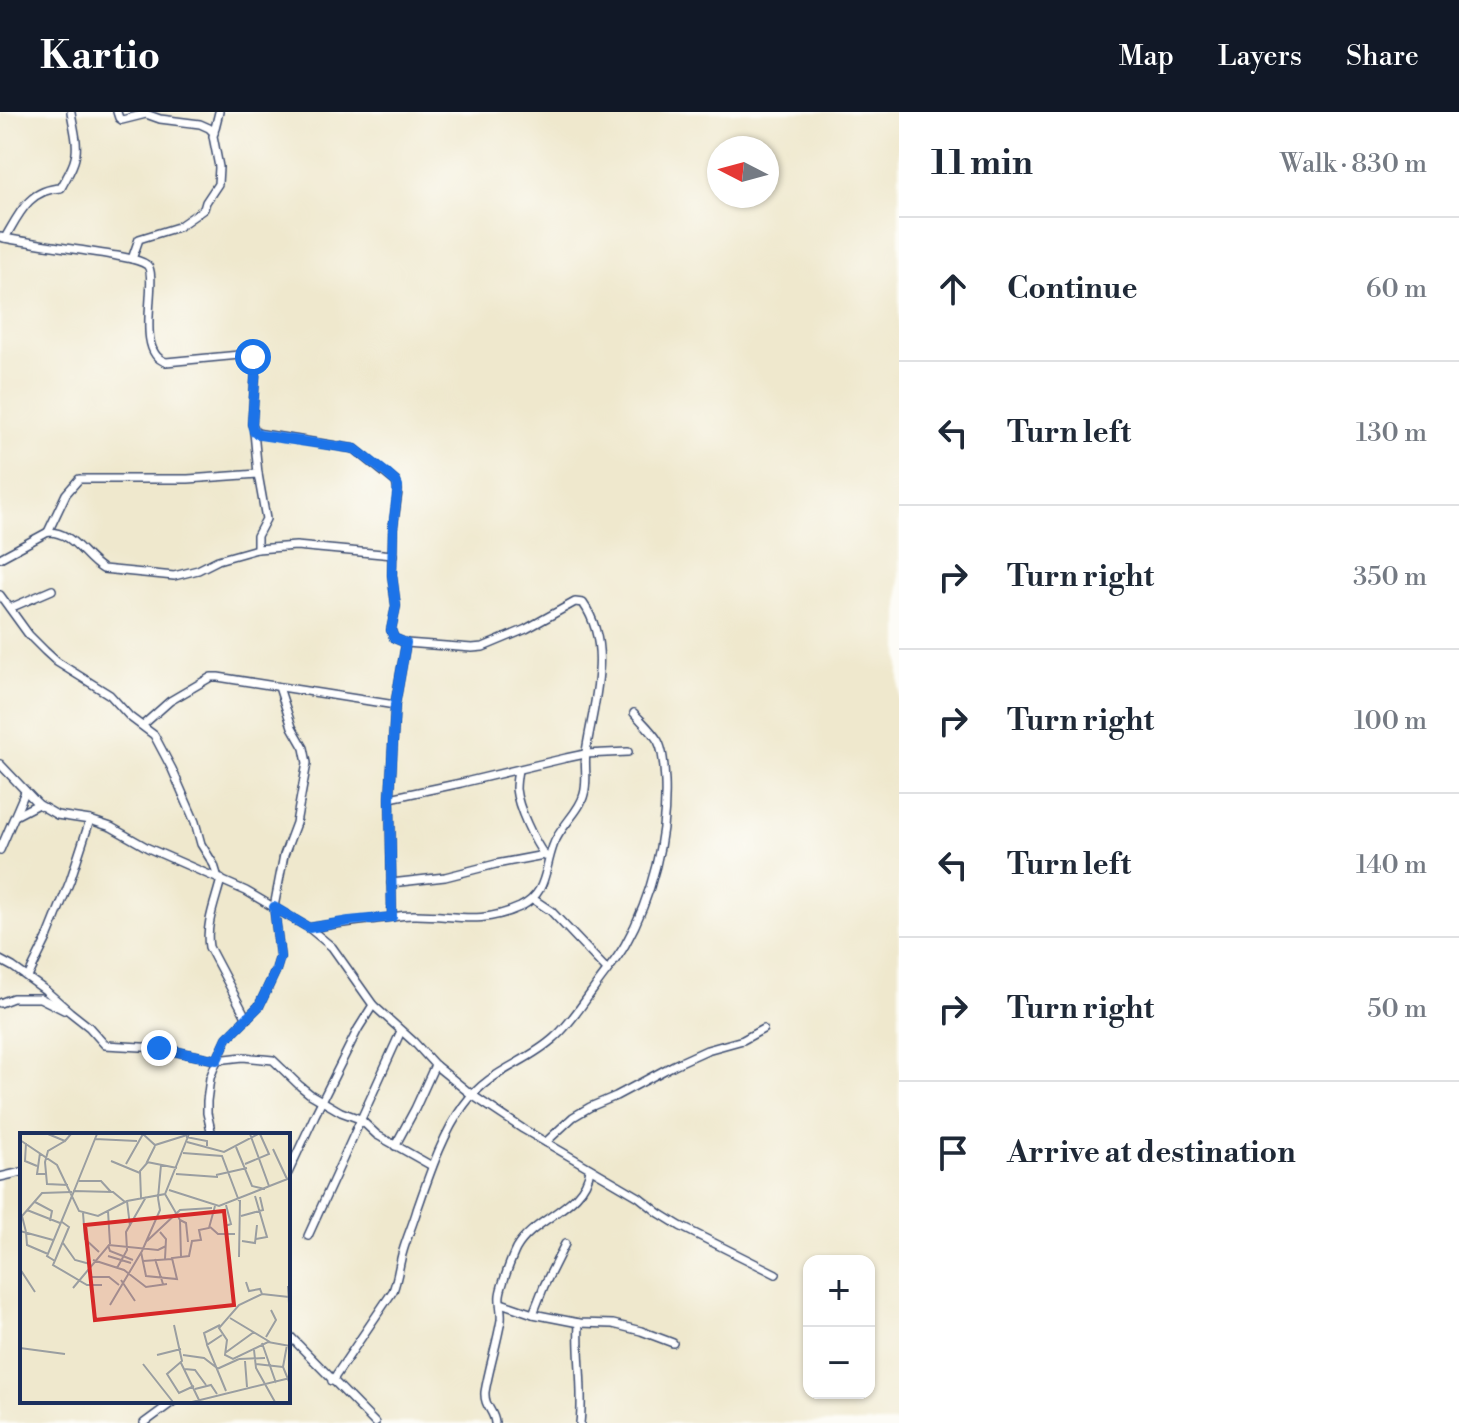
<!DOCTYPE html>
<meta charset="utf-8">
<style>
:root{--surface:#fff;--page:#f2f2f3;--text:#1f2937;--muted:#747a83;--line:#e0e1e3;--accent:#111827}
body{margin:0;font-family:"Libre Bodoni",serif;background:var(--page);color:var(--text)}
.controls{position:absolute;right:24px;bottom:24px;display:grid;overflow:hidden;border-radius:16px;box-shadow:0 2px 6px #0004}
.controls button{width:72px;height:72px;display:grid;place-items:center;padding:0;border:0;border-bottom:2px solid var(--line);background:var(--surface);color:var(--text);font:40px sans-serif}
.compass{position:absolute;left:707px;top:24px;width:72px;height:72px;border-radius:50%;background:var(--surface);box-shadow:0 2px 6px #0004;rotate:276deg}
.stop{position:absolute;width:24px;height:24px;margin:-18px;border:6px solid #1a73e8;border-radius:50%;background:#fff}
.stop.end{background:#1a73e8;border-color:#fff;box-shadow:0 2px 8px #0008}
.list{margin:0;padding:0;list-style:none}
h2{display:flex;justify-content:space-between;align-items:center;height:104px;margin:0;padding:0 32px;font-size:34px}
h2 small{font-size:26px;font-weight:400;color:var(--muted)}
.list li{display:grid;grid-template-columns:52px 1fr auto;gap:24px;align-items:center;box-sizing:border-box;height:144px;padding:0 32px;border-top:2px solid var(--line)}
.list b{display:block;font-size:30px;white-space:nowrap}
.list em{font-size:26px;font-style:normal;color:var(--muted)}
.icon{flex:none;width:44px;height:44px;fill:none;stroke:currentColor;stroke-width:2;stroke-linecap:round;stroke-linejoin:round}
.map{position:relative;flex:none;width:899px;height:1311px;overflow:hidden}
header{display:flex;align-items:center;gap:48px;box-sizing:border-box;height:112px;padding:0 40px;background:var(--accent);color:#fff}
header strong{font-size:38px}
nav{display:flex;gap:44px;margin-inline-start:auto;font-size:28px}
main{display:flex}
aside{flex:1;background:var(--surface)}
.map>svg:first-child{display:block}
</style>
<header>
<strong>Kartio</strong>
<nav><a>Map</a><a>Layers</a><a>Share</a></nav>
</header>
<main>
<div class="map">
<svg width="899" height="1311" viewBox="0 0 899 1311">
<rect width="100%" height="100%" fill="#fdfcf7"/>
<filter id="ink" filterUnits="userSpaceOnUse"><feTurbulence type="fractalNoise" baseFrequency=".0125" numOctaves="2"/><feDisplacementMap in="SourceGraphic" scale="16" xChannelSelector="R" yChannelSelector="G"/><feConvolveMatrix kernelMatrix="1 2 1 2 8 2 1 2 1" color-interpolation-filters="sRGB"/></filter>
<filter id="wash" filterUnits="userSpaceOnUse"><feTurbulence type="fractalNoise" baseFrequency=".006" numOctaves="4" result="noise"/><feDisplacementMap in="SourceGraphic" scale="32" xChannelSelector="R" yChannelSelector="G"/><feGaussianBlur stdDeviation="1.8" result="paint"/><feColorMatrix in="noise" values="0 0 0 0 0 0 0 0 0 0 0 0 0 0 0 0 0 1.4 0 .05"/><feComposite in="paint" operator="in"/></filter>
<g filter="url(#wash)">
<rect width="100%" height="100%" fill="#efe8cd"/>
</g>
<g filter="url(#ink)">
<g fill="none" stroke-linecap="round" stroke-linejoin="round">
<defs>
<g id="minor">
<path d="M117,0L119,6L122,8L146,2L160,7L200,12L209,16L214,21"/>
<path d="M0,125C39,133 78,137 117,144C126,146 139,147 147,153C160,164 133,241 166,250L250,242L255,248L256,253L252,312L256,321L355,337L396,370L398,379L393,416L392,463L396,494L391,518L394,526L406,531L472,536L483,535L526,517L575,490L583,491C614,535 593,592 586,640C584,653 588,669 584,682C580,700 559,715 553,734C544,759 547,782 520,795C478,814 454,802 412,803C400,803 388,806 376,807C353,810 331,812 309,816"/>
<path d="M5,126C19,102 29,77 61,76C66,66 73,56 75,46C79,32 73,14 71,0"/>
<path d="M132,147L139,127L178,115L204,97L206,90L218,72L219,55L213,24L219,0"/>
<path d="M254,320L258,362L266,407L257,424V437"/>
<path d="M48,420L66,382L79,367H188L258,362"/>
<path d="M0,446L48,420C74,420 83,445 103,457L174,464L198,458L218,448L257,437L296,434L393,443"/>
<path d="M0,483L29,523L45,539L57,550L110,583L130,605L154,623L172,657L195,710L201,732L214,753L218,766"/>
<path d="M10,496L52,478"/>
<path d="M143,613L170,589L211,565H218L395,593"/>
<path d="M0,652L38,692L57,703L90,708L111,715L148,736L246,779L309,816L332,835L373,893L414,930L435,953L472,983L523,1017L639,1085L659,1101L680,1114L776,1162"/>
<path d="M518,658C517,664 516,671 516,677C518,696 534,729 545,744"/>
<path d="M390,686L461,671L566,646L585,642L628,640"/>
<path d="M15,704L38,692"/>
<path d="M0,738L25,680"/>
<path d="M221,767C216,788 205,813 209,835L247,907"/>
<path d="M391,771L445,765L496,752L544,743"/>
<path d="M533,787L551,799L607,858"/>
<path d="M392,805L390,686L395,593L406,531"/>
<path d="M0,848L13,855L45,878L70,900L89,915L105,933L159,936L217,948L243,945L273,948L300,974L310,982L341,1000L360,1007L377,1023L432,1054"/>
<path d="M28,865L48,824L70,769L90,708"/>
<path d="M0,891L13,886H40L64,898"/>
<path d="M212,1023L207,1001V989L210,966L217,948L227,926L259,894L276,858L280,845L274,795L284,743L296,711L307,651L304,636L292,615L279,575"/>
<path d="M546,1030L573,1005L590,995L616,984L674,953L707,938L743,928L763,917"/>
<path d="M395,1034L415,997L435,953"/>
<path d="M288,1061L315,1003L358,917L373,893"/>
<path d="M0,1065L22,1060"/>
<path d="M308,1124L401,919"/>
<path d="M501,1191L533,1202L579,1211L613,1212L641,1219L673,1231"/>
<path d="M533,1202L544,1174L565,1132"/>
<path d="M579,1211C577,1244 584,1278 580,1311"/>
<path d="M288,1222L375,1311"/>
<path d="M332,1269L393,1179C398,1166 399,1152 403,1139C407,1125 413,1112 417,1098C429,1064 442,1023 464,993C490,957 526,952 555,925C570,912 581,894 593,878C603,863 616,849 625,833C652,785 667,725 665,670C664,657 664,640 658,629C652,619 642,610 634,601"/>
<path d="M144,1311L174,1289"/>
<path d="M495,1311C494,1298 484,1295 485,1280C489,1256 497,1232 501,1208C502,1199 499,1191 500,1183C501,1174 512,1145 516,1137C534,1105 585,1096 590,1057"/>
</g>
</defs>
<use href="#minor" stroke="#3b4b6f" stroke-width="10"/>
<use href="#minor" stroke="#fff" stroke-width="7"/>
</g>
</g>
<g fill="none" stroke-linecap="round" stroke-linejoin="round" filter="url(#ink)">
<path stroke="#1a73e8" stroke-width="10" d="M159,936L217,948L227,926L259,894L276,858L280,845L274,795L309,816L349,809L392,805L390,686L395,593L406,531L394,526L391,518L396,494L392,463L393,416L398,374L396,370L385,360L355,337L260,323L254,320L252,312L256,253L253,245"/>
</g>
<g transform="translate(20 1021)">
<rect width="270" height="270" fill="#efe8cd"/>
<path fill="none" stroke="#9a9ea1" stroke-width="2" d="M28,1L45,8L51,1M230,1L249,53M166,4L187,8V13M75,6L117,8M0,7L37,32L59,78L78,83L107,68L145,61L169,1M45,8L28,18L25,29L27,51L48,52M167,9L204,19L238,1M6,10L5,28L17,33M135,13L127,29L157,35M216,14L232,53L245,56M253,16L267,46M20,20L17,41H27M163,20L202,23L219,68M91,28L120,40M106,31L123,1L135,12L167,2M225,31L249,21L240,1M156,41L198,44M196,42L227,35M59,48H81L91,59M149,57L199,73L270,45M54,58L77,1M145,61L160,87L161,124M235,63L247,104L236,106M121,65L120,38L128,29M138,65L141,32M107,68L110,93M15,69L32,78L30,88M7,77L40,90M88,78L90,111M63,80L65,106L79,119M221,83L243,77L240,64M160,87L166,90L168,109M42,89L49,94L33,132L67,152H82M189,93L198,101H215M205,93L211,91L206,72M0,98L33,107M6,99L2,83L22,60L52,59M6,99L7,112L28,121M140,99L146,106L145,126M127,108L160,77L192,75M222,108L235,110L237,92M43,110L55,127L70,131M88,112L90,118L113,127M121,119L126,143L157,146L152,125L169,123L172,108L181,107L179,97L189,95L195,73M88,123L111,130M219,124L220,67M135,126L143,151M73,127L104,137L126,154L147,151M35,128L27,123L54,58L93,59L105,69M123,128L152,126M97,135L107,117L106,99L126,64M0,136L15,159M70,144H89L99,152M101,147L115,168M226,149L229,158L240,156L242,161M268,153L270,188M53,155L89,112L138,117L146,113M269,164L242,161L219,172L199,195L207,207L205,222L213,226L248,209L270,213M90,172L122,118L140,77L138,65M210,185L250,209M154,192L162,228L147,241L159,260L174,253M202,202L187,212L206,258M246,204L256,187L251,177M242,210L256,250M187,211L184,200L200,192M267,212L263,234L270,251M0,215L45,221M234,217L236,235L255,269M205,220L234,199M137,222L161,216M163,222L184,225L197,235M219,226L245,225M225,228L227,254M161,230L179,267M123,231L153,269M236,231L263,234M164,236L175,237L186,252M197,236L219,226M175,256L191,252L197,261M172,269L270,245"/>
<path fill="#d62828" fill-opacity="0.15" stroke="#d62828" stroke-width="4" d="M204,78L214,172L75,187L65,92Z"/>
<rect width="270" height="270" fill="none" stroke="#1b2f5e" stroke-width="4"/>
</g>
</svg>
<div class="controls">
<button>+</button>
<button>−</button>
</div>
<svg class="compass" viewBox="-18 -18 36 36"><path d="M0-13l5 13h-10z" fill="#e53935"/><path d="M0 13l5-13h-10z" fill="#747a83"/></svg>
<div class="stop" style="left:253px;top:245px"></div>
<div class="stop end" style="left:159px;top:936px"></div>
</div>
<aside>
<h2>11 min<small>Walk · 830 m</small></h2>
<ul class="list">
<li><svg class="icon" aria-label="ahead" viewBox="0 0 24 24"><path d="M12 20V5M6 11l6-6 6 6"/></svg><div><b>Continue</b></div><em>60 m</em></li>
<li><svg class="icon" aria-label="left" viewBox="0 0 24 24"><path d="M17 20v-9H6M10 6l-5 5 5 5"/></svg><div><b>Turn left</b></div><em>130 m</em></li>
<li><svg class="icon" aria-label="right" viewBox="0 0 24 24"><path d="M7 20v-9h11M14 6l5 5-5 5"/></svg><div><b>Turn right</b></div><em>350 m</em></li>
<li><svg class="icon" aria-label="right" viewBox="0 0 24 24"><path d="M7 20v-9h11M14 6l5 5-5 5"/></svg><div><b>Turn right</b></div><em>100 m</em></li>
<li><svg class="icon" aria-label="left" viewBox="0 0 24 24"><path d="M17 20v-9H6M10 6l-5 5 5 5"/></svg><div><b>Turn left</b></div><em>140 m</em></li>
<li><svg class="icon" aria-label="right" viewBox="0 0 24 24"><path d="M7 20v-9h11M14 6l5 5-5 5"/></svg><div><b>Turn right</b></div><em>50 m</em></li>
<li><svg class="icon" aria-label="arrive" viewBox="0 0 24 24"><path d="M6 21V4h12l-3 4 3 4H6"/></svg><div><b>Arrive at destination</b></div></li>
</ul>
</aside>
</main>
